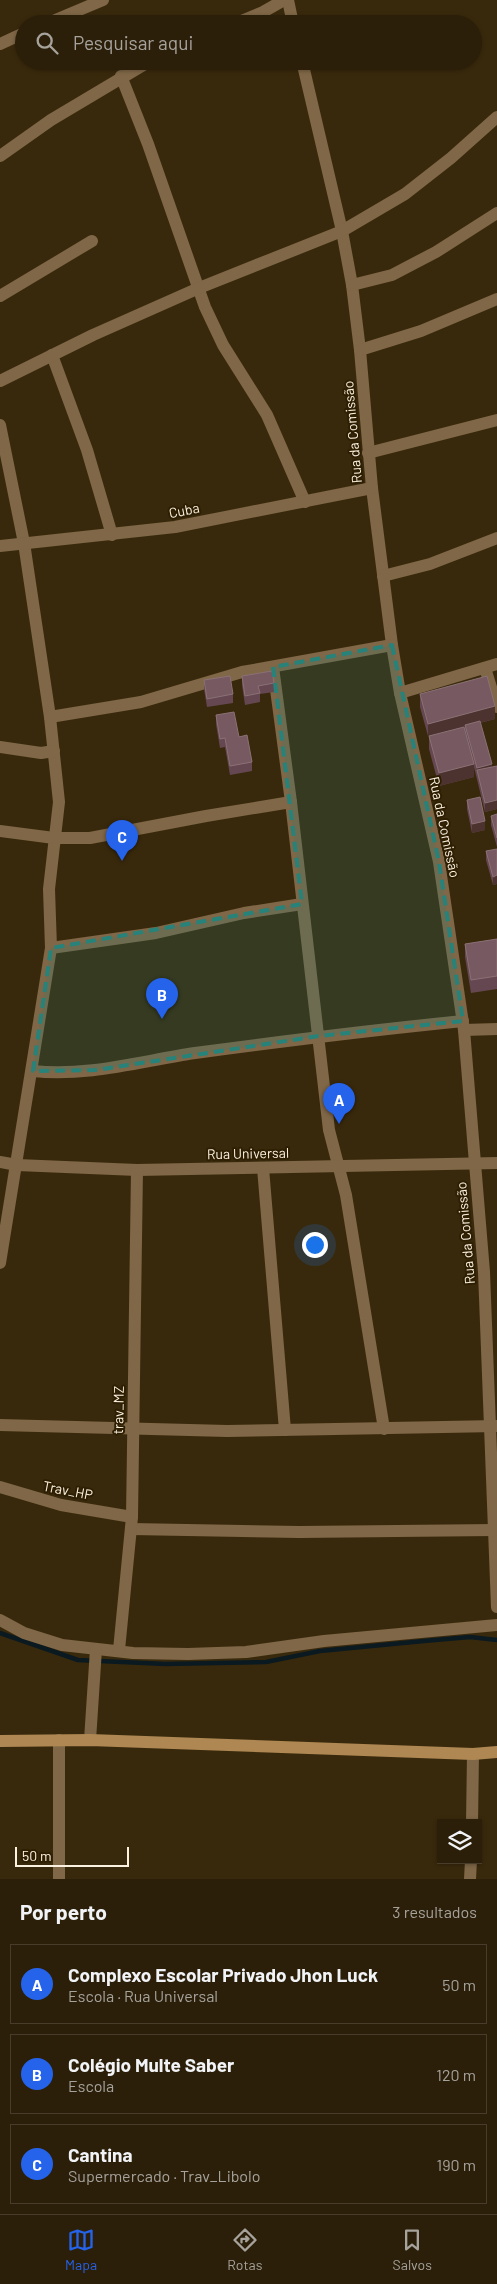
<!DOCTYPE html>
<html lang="pt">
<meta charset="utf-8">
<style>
:root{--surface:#2b1f09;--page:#372c17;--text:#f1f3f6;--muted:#a6a29c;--line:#473d2a;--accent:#2563eb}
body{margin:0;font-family:Barlow,sans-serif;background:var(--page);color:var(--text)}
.controls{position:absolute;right:15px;bottom:15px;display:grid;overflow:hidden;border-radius:0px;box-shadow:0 1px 4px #0004}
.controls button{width:45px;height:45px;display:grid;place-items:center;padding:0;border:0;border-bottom:1px solid var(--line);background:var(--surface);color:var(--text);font:25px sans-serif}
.scale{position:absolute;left:15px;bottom:12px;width:114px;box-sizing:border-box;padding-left:5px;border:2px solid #fcf2e1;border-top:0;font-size:14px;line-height:18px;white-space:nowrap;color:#fcf2e1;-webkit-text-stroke:4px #2e1f03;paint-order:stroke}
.you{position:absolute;left:314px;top:1244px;width:18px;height:18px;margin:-12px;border:4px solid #fff;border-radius:50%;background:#1a73e8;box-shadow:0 0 0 8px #1a73e833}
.badge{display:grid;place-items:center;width:32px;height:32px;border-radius:50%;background:var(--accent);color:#fff;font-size:16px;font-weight:700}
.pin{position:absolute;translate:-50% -41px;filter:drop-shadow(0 1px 2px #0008)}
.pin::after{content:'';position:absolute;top:26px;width:18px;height:15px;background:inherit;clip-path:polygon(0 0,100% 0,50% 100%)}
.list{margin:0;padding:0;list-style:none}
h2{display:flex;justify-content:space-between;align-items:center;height:65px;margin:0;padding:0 20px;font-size:21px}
h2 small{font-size:16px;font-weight:400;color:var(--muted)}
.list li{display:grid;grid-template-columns:32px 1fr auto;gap:15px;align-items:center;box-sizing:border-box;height:80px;margin:0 10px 10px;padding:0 10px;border:1px solid var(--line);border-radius:0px}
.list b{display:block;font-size:19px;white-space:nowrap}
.list p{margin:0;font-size:16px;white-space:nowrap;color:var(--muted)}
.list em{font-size:16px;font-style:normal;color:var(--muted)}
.icon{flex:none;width:28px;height:28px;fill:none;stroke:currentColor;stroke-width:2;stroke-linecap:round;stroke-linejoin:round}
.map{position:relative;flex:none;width:497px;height:1879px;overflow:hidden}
.search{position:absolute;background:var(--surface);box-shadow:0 1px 4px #0004;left:15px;right:15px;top:15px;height:55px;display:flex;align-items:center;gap:12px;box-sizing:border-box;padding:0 18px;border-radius:28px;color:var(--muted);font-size:19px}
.sheet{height:335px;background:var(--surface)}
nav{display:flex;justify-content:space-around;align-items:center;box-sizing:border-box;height:70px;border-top:1px solid var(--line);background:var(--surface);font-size:14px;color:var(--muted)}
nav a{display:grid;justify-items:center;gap:2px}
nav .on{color:var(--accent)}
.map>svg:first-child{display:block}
</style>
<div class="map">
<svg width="497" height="1879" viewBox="0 0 497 1879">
<rect width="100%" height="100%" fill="#39290c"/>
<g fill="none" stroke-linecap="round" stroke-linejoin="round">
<path stroke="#0a1a20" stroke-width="4.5" d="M0,1633L78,1660L165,1664L266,1662L320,1651L424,1641L470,1637L497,1640"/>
<g stroke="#7f6747" stroke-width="12">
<path d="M288,0L293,24"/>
<path d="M46,24L103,0"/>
<path d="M234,24L263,12L284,0"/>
<path d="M0,44L24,33"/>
<path d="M302,61L342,231L352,285L360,350L372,488L392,645L400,693L439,862L464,1030L484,1272L497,1607"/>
<path d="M121,76L148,144L205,307L223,345L267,415L305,502"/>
<path d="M0,156L51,120L150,61"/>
<path d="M352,285L392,275L436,252L497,213"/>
<path d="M0,296L92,241"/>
<path d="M360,350L421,331L497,299"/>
<path d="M52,355L87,450L112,535"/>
<path d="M0,381L93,335L199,288L342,231L405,194L451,158L497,117"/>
<path d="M0,425L24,543L50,717L59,802L49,889L51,948L0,1263"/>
<path d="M368,453L497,420"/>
<path d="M0,546L175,527L372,488"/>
<path d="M383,576L430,564L497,538"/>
<path d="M273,667L291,802L329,1130L346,1195L384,1429"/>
<path d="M485,668L497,707"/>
<path d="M400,693L497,664"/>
<path d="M50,717L141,702L242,672L392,645"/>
<path d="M0,747L41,753L54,751"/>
<path d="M0,831L54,838H90L206,816L291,802"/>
<path d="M51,948L156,933L244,913L302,904"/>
<path d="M464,1030L497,1029"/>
<path d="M33,1071C87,1077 141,1061 195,1053C284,1041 373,1030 463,1021"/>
<path d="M0,1162L17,1165L137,1170L497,1163"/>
<path d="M263,1168L285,1430"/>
<path d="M0,1425L227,1431L497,1426"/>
<path d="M0,1487L61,1505L132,1517"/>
<path d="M131,1529L299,1532L495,1530"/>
<path d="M0,1620L24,1633L62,1645L133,1653L188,1654L246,1652L324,1641L497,1625"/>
<path d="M119,1650L132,1517L137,1170"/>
<path d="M90,1740L96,1649"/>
<path d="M472,1823L473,1754"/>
<path d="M59,1879V1740"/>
<path d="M470,1879L471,1860"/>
</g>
<path stroke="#ae8753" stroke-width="12" d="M0,1741L90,1740L473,1754L497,1752"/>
</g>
<g fill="#654752">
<path d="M242,676L274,683V692L260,694V702L245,705L242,685Z"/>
<path d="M204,680L233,694V703L207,707L204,689Z"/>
<path d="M420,694L495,719L480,723L492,767L497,766V809L485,812L474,767V777L439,786L429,749V736L465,729V727L428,736L420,707Z"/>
<path d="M216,715L239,737L252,762V771L230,775L225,747L220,748L216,724Z"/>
<path d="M467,800L485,830L472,833L467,809Z"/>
<path d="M497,814V847L491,825V816Z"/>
<path d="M497,849V884L493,885L486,860V851Z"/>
<path d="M497,939V989L471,993L465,957V944Z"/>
</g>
<g fill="#4d332f">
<path d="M495,706V719L428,736V724Z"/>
<path d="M474,764V777L439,786V773Z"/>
<path d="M492,764V773L477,772V768Z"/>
<path d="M497,800V809L485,812V803Z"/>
<path d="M485,821V830L472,833V824Z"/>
<path d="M497,875V884L493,885V877Z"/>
</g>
<g fill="#765961" stroke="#8b7175">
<path d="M272,671L274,683L258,686L260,693L245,696L242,676Z"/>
<path d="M230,676L233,694L207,699L204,680Z"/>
<path d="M487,676L495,706L428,724L420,694Z"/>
<path d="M234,712L239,737L247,735L252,762L230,766L225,738L220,739L216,715Z"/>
<path d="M480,721L492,764L477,768L465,725Z"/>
<path d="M464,727L474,764L439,773L429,736Z"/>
<path d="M497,766V800L485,803L477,770Z"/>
<path d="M480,797L485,821L472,824L467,800Z"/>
<path d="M497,814V838L491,816Z"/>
<path d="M497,849V875L493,877L486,851Z"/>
<path d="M497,939V976L471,980L465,944Z"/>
</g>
<path fill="#27827a" fill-opacity="0.2" stroke="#27827a" stroke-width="4" stroke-dasharray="10 6" stroke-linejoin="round" d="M392,645L439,862L463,1021L319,1036L96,1070L33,1071L51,948L302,904L273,667Z"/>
<g text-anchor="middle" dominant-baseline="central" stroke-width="4" stroke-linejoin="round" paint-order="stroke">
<g font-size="14" fill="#fcf2e1" stroke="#2e1f03">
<text transform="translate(352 432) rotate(-95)">Rua da Comissão</text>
<text transform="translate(184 510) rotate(-11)">Cuba</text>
<text transform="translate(445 827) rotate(78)">Rua da Comissão</text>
<text transform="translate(248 1153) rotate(-1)">Rua Universal</text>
<text transform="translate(465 1233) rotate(-95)">Rua da Comissão</text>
<text transform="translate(118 1410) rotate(-89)">trav_MZ</text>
<text transform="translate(68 1490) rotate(11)">Trav_HP</text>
</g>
</g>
</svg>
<div class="controls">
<button><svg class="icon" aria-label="layers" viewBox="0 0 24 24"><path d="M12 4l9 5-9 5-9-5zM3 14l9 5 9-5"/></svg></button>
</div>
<div class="scale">50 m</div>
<div class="you"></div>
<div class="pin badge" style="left:339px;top:1124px">A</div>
<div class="pin badge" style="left:162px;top:1019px">B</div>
<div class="pin badge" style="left:122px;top:861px">C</div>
<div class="search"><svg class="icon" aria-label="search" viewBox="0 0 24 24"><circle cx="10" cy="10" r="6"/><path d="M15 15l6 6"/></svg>Pesquisar aqui</div>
</div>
<section class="sheet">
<h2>Por perto<small>3 resultados</small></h2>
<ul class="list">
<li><span class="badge">A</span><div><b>Complexo Escolar Privado Jhon Luck</b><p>Escola · Rua Universal</p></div><em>50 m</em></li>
<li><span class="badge">B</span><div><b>Colégio Multe Saber</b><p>Escola</p></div><em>120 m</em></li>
<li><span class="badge">C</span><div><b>Cantina</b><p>Supermercado · Trav_Libolo</p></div><em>190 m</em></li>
</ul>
</section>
<nav>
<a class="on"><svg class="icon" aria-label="map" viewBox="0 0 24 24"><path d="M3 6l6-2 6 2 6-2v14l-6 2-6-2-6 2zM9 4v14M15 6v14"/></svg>Mapa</a>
<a><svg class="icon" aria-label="directions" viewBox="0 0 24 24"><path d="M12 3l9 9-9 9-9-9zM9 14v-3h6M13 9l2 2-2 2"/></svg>Rotas</a>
<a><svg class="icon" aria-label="saved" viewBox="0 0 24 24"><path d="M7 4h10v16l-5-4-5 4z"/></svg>Salvos</a>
</nav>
